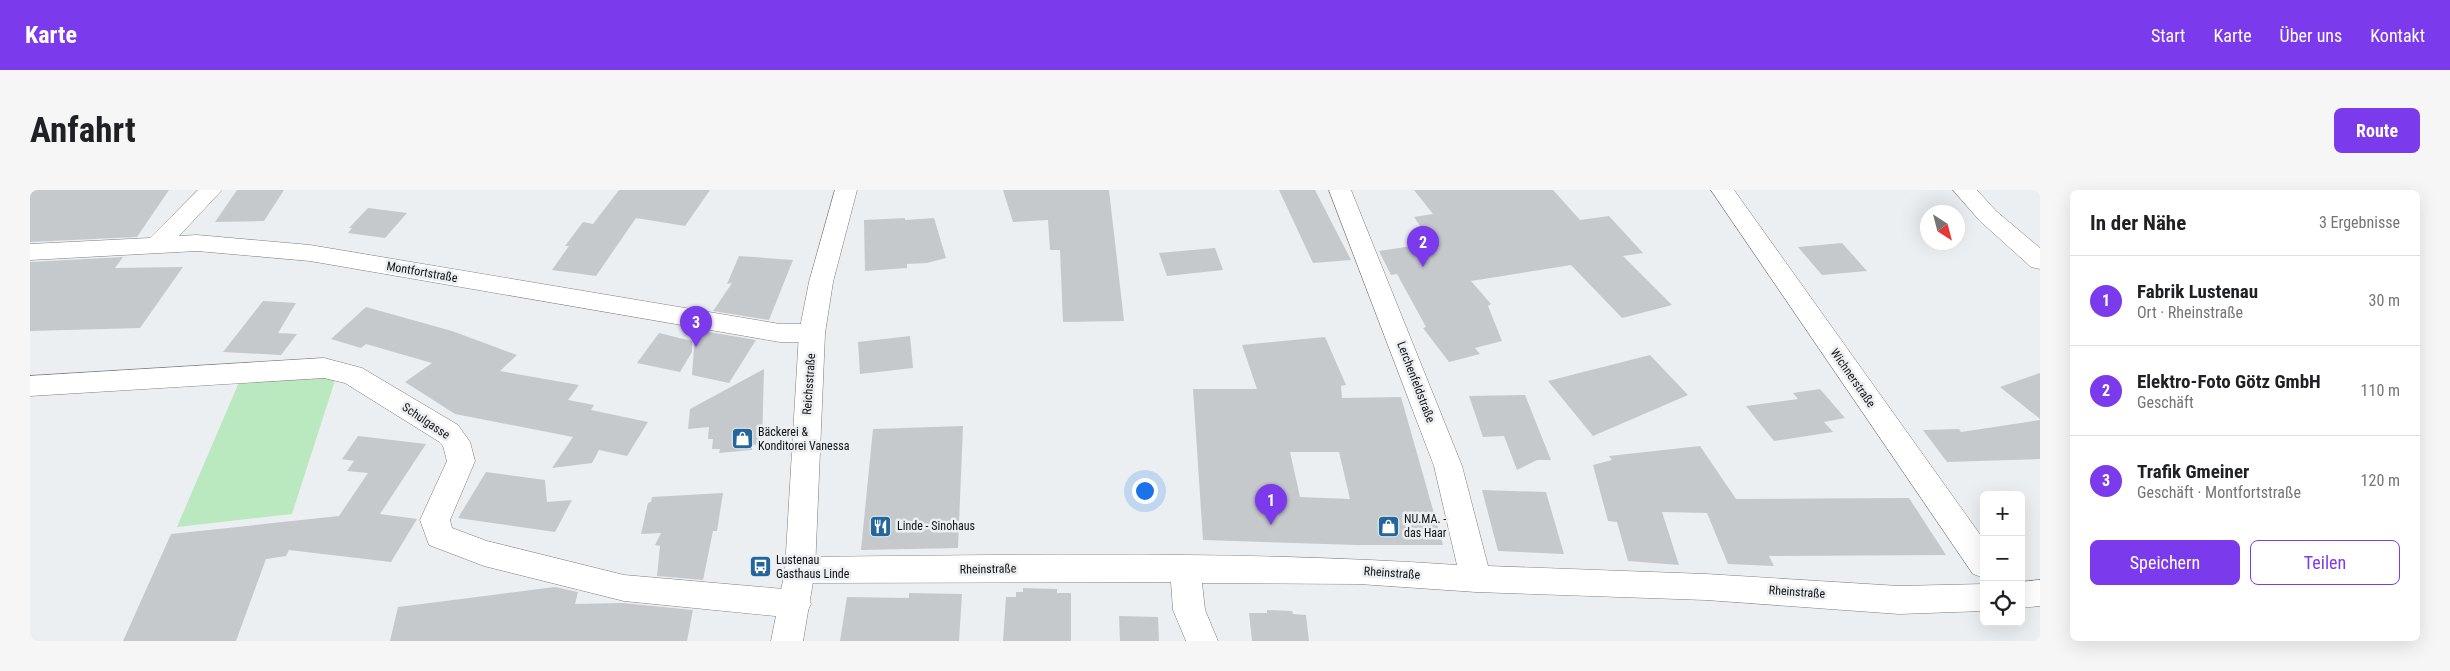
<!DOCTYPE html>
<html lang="de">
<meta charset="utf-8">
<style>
:root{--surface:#fff;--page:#f6f6f6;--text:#202124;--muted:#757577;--line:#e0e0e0;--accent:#7c3aed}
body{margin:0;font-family:"Roboto Condensed",sans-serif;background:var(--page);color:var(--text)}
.controls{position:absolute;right:15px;bottom:15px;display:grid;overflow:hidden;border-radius:8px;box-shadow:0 5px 20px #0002}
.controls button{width:45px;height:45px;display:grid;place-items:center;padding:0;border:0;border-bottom:1px solid var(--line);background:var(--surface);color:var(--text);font:25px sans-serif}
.compass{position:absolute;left:1890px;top:15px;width:45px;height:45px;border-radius:50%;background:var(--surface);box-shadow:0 5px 20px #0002;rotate:144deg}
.you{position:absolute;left:1114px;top:300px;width:18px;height:18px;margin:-12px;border:4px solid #fff;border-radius:50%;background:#1a73e8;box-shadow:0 0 0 8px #1a73e833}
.badge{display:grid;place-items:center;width:32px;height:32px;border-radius:50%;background:var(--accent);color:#fff;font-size:16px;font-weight:700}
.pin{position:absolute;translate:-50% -41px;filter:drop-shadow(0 1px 2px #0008)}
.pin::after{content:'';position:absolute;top:26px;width:18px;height:15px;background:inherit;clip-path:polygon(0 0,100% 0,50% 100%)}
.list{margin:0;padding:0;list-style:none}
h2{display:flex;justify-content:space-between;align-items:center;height:65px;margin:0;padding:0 20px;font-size:21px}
h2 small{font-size:16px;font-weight:400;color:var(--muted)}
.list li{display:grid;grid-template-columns:32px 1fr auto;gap:15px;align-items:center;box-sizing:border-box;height:90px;padding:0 20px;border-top:1px solid var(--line)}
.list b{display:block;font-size:19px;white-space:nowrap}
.list p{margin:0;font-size:16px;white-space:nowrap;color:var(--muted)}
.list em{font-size:16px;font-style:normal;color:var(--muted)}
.actions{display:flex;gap:10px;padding:15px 20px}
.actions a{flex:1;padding:11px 0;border:1px solid var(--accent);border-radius:8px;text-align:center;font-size:18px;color:var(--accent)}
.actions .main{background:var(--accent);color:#fff}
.icon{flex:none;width:28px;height:28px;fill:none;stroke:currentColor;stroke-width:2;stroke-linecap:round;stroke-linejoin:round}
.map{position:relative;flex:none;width:2010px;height:451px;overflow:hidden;border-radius:8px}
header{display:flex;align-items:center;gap:30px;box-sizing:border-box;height:70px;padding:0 25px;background:var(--accent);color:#fff}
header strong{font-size:24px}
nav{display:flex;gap:28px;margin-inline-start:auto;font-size:18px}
.intro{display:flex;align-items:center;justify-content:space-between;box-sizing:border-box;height:120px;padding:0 30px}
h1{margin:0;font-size:35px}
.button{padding:12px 22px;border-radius:8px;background:var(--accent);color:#fff;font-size:18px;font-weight:700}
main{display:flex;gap:30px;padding:0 30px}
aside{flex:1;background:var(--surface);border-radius:8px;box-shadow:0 5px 20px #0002}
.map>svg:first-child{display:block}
</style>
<header>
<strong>Karte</strong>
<nav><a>Start</a><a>Karte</a><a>Über uns</a><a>Kontakt</a></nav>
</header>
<div class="intro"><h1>Anfahrt</h1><a class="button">Route</a></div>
<main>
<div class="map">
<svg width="2010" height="451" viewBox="0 0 2010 451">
<rect width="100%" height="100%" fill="#ebeff2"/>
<path fill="#bae8bf" d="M308,181L262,324L147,337L213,183Z"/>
<g fill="#c5c9cc" fill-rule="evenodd">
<path d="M0,0H139L107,47L0,52Z"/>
<path d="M207,0H254L234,31L185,32Z"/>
<path d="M589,0H680L655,36L606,28L566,86L522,80L539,56H535L553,32L563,34Z"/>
<path d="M973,0H1079L1094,131L1033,132L1030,60H1020L1018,30L983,32Z"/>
<path d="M1249,0H1285L1321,70L1283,73Z"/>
<path d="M1384,0H1523L1550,30L1579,26L1613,63L1593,66L1642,115L1592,128L1541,75L1441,91L1461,114L1458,116L1472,151L1445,158L1450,164L1419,172L1393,138L1396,137L1367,84L1361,85L1349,61L1402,53L1384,27L1403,24Z"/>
<path d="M338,18L377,23L355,48L318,43L322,38H319Z"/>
<path d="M875,28V30L904,28L916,68L897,73L877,74V78L835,81L834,30Z"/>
<path d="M1812,53L1837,81L1792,85L1768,57Z"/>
<path d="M1185,58L1193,80L1137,86L1129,63Z"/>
<path d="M709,66L763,70L739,130L683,121L702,93L697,94Z"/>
<path d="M93,67L85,78L153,77L110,138L0,141V72Z"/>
<path d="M233,111L266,113L248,143L267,144L251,165L193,162Z"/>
<path d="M336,117L422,141L487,165L470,181L549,195L538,210L564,215L561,220L618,232L597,266L569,260L562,273L522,278L543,247L425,224L375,192L402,173L336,154L331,158L301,149Z"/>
<path d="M673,141L726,150L699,193L662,185L665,145L671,147Z"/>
<path d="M629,143L662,151V162L650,182L607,173Z"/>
<path d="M880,146L883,178L830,184L828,152Z"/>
<path d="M1295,147L1316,195L1311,196L1312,208L1371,207L1413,355H1326L1173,350L1163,199H1227L1212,155ZM1260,262H1309L1320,309L1270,307Z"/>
<path d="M1620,165L1658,205L1563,246L1518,191Z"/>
<path d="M734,179L732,254L722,255V260L689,263L690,259H682L683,249H678L679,237L658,239L660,219Z"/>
<path d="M2010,183V229L1970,197Z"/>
<path d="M1790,199L1815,228L1794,232L1803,242L1744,251L1716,216L1768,209L1763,203Z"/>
<path d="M1495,205L1521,270H1507L1487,280L1474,246L1453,247L1439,206Z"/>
<path d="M2010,230V269L1917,272L1893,240L1929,239L1931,242Z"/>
<path d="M933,236L928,358L831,360L843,239Z"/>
<path d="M328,246L396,254L350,324L387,329L361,372L259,360L256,366L236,369L206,451H93L141,344L309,326L338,283L317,281L324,271L312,269Z"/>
<path d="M1670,256L1706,309L1879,308L1916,365L1739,366L1744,376L1698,374L1677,323L1632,322L1649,375L1598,371L1587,332L1578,331L1563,275L1582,270L1579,266Z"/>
<path d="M456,282L515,290L517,312L542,310L525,342L428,328Z"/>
<path d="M1452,300L1516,302L1534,364L1468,361Z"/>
<path d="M693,303L687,341H683L673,390L627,386L630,356L625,355L631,343L611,344L618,313L621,312L622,307Z"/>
<path d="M525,397L548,402L545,414L593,413L663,420L657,451H360L368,417Z"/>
<path d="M993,398L1027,399V403H1041V451H973L976,407H986V402H993Z"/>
<path d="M879,403L932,404L929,451H810L817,407L879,408Z"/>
<path d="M1237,420L1262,421L1263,424L1276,425L1279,451H1222L1219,423H1237Z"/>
<path d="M1089,426L1128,427L1129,451H1090Z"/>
</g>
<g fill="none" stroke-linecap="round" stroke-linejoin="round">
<defs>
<g id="minor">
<path d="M168,0H192L149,46L167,45L280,55L750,134H782L791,137L795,143L791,149L782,152H750L280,71L167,61L0,70V54L120,48Z"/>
<path d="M1299,0H1321L1432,276L1458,376L1676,384L1869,396L1954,394V421L1869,424L1676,410L1446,402L1329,394L1172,393L1175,420L1188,451H1156L1143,420L1141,392L770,393L759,389L755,380L759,371L770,367C989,365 1209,360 1427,375L1404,276Z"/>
<path d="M1681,0H1704L1954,350V388L1943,384Z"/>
<path d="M1923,0H1947L1966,21L2010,58V79L2001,77L1950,31Z"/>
<path d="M294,168L332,178L428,235L440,252L445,271L420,330L422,338L457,351L594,385L765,400L776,404L781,414L776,424L765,428L594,411L454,376L399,355L390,330L417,271L413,256L408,251L315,193L294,188L0,206V186Z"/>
<path d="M2010,390V416L1991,418V392Z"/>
</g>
<path id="major" d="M805,0H827L803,92L795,143L785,380L773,451H741L755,380L769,143L779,92Z"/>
</defs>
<use href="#minor" stroke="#797c7f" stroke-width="1"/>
<use href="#major" stroke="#797c7f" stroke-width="1"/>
<use href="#minor" fill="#fff" fill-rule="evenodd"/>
<use href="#major" fill="#fff" fill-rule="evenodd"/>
</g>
<defs>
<symbol id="shop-square" viewBox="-11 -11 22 22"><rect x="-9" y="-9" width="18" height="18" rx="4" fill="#23669b" stroke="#ebeff2"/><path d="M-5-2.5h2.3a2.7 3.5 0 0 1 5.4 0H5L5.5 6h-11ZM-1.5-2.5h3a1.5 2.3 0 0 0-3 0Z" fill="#fff"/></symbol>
<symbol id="restaurant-square" viewBox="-11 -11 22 22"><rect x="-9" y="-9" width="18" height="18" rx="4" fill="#23669b" stroke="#ebeff2"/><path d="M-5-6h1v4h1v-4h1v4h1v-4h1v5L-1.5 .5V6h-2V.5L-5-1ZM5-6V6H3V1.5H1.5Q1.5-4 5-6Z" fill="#fff"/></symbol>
<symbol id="bus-square" viewBox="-11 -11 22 22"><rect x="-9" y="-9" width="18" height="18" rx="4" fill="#23669b" stroke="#ebeff2"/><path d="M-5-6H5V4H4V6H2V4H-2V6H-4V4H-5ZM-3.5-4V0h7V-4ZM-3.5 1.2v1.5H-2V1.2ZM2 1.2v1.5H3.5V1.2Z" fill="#fff"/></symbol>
</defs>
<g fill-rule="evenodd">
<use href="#shop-square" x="700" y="236" width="25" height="25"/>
<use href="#restaurant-square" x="838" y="324" width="25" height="25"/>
<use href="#shop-square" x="1346" y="324" width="25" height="25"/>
<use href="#bus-square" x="718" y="364" width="25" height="25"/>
</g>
<g text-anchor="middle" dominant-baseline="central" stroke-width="5" stroke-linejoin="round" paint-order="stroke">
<g font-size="12" fill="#101112" stroke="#ebeff2">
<text transform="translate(392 82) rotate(10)">Montfortstraße</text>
<text transform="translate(1823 188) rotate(55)">Wichnerstraße</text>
<text transform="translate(1386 192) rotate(69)">Lerchenfeldstraße</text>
<text transform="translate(779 194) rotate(-86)">Reichsstraße</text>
<text transform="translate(396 231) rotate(34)">Schulgasse</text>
<text transform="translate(958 379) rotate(-1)">Rheinstraße</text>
<text transform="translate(1362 383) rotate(4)">Rheinstraße</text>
<text transform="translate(1767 402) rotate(4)">Rheinstraße</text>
</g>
<g font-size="12" fill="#101112" stroke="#ebeff2" text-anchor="start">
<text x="728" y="242">Bäckerei &amp;<tspan x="728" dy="14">Konditorei Vanessa</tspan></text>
<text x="1374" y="329">NU.MA. -<tspan x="1374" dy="14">das Haar</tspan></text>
<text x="867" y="336">Linde - Sinohaus</text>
<text x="746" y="370">Lustenau<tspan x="746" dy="14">Gasthaus Linde</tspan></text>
</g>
</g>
</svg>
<div class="controls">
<button>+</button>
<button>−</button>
<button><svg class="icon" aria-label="locate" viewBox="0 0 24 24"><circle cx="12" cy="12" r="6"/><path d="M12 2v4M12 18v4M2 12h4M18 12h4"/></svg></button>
</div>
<svg class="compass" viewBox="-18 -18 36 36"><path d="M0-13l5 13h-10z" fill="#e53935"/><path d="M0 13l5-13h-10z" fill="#757577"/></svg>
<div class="you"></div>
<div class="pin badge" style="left:1241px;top:335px">1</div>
<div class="pin badge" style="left:1393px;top:77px">2</div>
<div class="pin badge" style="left:666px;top:157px">3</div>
</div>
<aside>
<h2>In der Nähe<small>3 Ergebnisse</small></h2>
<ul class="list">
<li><span class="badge">1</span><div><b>Fabrik Lustenau</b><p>Ort · Rheinstraße</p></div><em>30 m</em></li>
<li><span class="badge">2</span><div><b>Elektro-Foto Götz GmbH</b><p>Geschäft</p></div><em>110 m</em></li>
<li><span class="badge">3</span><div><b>Trafik Gmeiner</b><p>Geschäft · Montfortstraße</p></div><em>120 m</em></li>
</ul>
<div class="actions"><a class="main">Speichern</a><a>Teilen</a></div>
</aside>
</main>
